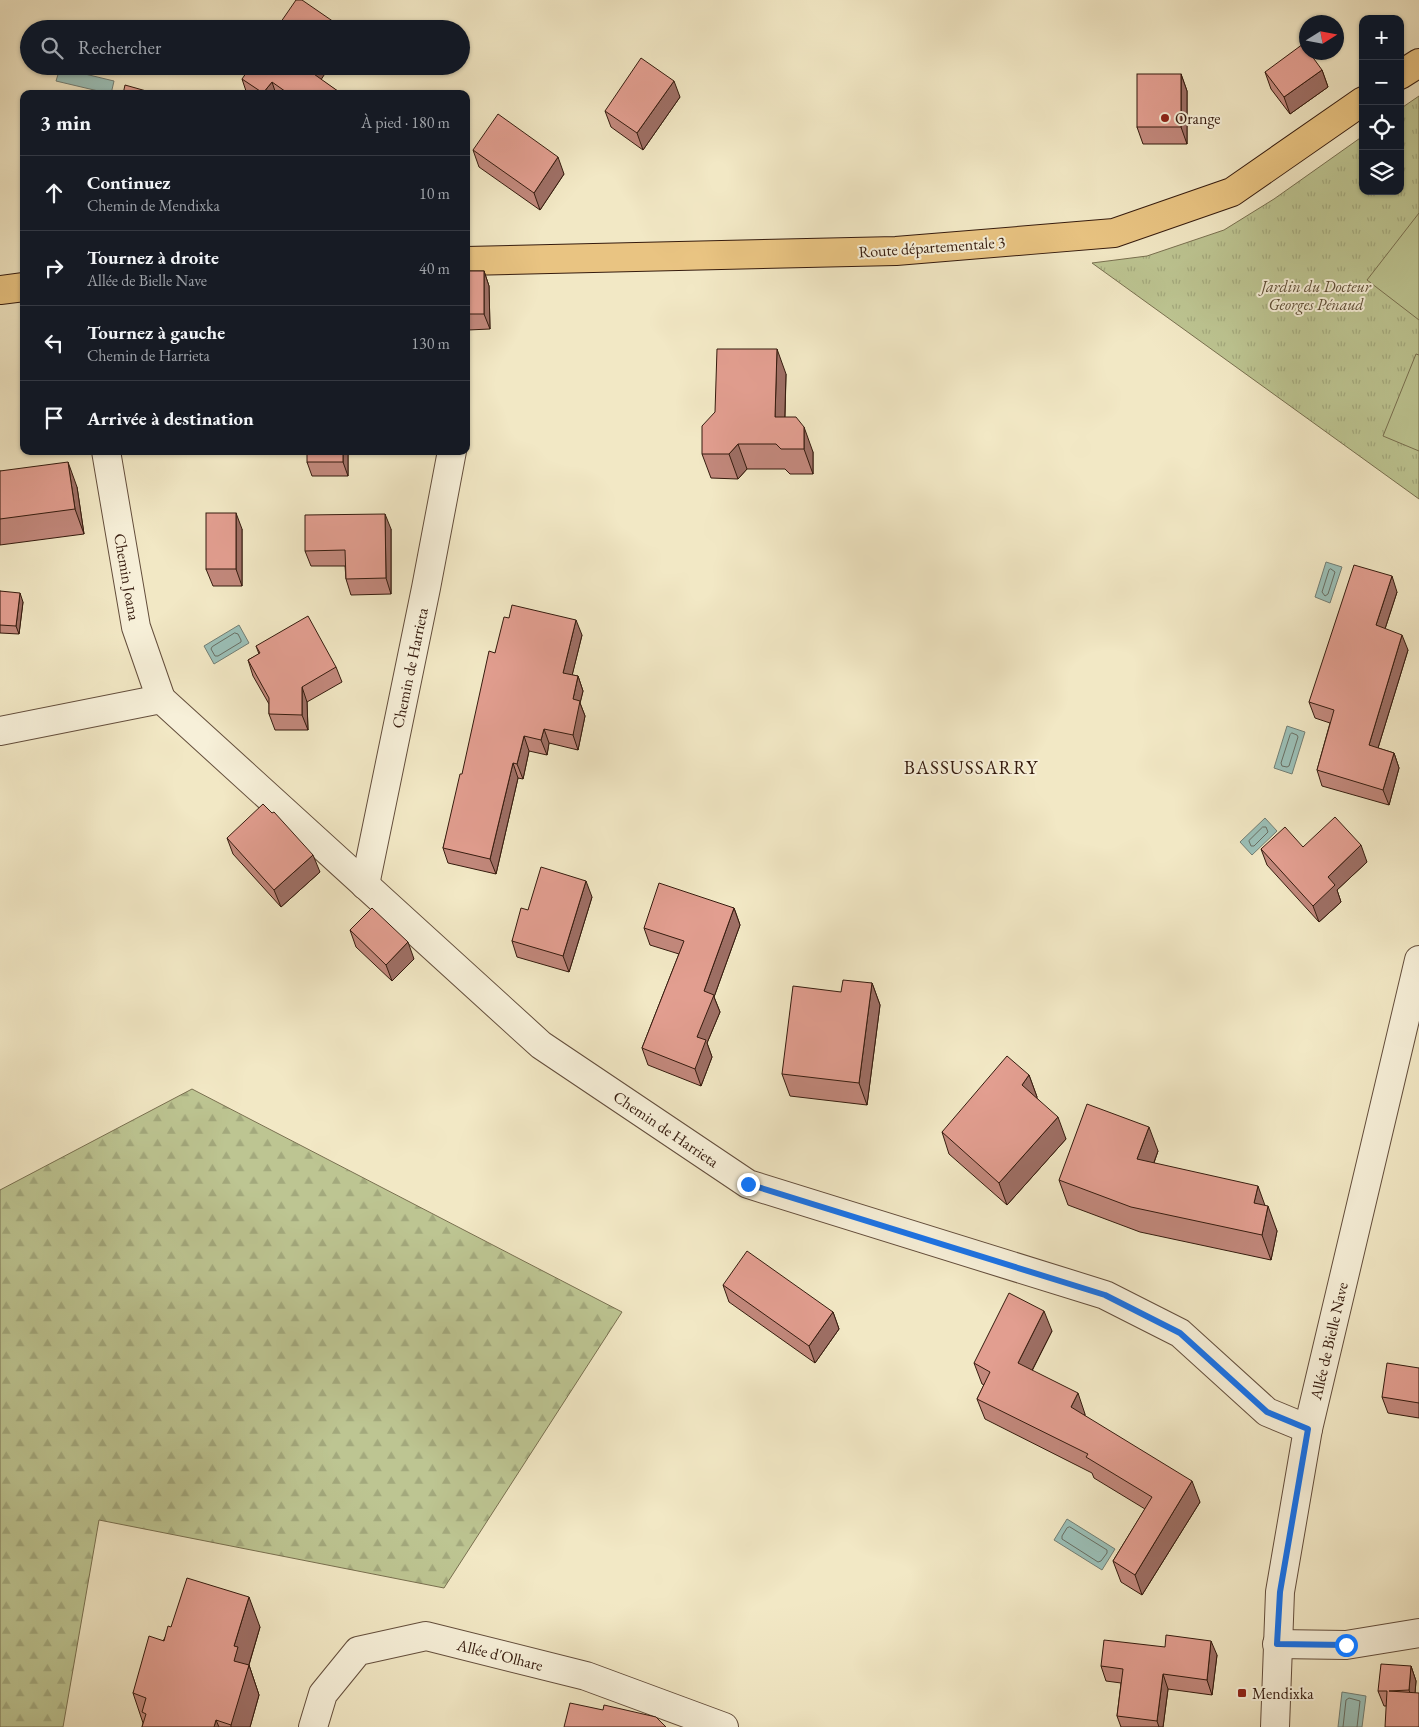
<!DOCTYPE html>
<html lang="fr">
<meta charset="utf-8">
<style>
:root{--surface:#171b24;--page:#242831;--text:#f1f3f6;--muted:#9ea1a6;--line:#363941}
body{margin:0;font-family:"EB Garamond",serif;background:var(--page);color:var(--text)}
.controls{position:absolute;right:15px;top:15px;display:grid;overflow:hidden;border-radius:10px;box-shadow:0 1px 4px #0004}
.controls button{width:45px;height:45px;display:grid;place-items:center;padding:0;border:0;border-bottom:1px solid var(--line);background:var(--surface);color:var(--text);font:25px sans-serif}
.compass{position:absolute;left:1299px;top:15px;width:45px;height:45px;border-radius:50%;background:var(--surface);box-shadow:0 1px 4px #0004;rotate:79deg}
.stop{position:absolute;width:15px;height:15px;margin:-11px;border:4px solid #1a73e8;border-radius:50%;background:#fff}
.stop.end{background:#1a73e8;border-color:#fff;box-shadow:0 1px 5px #0008}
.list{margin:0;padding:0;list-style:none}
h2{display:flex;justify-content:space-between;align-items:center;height:65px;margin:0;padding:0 20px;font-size:21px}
h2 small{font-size:16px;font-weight:400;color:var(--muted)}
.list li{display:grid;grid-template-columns:32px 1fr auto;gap:15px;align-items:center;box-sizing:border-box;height:75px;padding:0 20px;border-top:1px solid var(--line)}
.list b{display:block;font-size:19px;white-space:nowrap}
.list p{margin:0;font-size:16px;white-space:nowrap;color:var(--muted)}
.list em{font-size:16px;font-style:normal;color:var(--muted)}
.icon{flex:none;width:28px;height:28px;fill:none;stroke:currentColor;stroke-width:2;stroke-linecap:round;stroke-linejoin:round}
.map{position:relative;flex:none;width:1419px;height:1727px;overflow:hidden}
.search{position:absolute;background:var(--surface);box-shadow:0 1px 4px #0004;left:20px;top:20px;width:450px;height:55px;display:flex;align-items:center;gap:12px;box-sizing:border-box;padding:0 18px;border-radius:28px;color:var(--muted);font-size:19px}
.panel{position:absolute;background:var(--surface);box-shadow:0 1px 4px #0004;left:20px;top:90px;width:450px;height:365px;border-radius:10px}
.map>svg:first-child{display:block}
</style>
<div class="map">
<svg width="1419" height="1727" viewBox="0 0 1419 1727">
<defs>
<pattern id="grass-tufts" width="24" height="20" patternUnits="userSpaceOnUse" patternTransform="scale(1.25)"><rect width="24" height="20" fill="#bdc592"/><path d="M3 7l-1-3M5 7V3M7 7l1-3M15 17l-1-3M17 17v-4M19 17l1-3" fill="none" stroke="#a3a97d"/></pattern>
<pattern id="forest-firs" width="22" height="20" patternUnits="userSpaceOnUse" patternTransform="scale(1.25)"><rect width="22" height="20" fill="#bdc592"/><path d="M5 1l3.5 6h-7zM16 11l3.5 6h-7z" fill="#a3a97d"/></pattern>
</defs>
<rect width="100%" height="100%" fill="#f2e8c5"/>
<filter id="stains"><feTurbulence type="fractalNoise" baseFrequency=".004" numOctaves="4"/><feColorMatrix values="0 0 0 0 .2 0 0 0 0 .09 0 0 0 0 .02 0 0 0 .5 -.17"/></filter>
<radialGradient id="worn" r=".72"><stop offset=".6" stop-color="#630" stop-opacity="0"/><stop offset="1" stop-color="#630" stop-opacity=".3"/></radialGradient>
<path fill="url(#grass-tufts)" stroke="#797050" d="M1419,96V499L1092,263L1147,256L1224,230L1274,199L1363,136V191H1400V109Z"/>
<path fill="url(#forest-firs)" stroke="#797050" d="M192,1089L622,1312L444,1588L99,1520L63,1727H0V1190Z"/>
<g fill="#bdc592" stroke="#797050">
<path d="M1419,213V320L1367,280Z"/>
<path d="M1416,354L1419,355V451L1383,436Z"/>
</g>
<g fill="#9bc0b8" stroke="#727e74">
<path d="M60,68L114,81L111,94L56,81Z"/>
<path d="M1326,562L1342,567L1330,603L1315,597Z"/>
<path d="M239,625L249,643L214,664L204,646Z"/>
<path d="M1287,726L1305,732L1292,774L1274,768Z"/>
<path d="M1265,818L1277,831L1252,855L1240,842Z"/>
<path d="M1067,1519L1115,1549L1102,1570L1054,1540Z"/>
<path d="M1342,1692L1366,1696L1362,1727H1338Z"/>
</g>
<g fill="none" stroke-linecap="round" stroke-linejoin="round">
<g stroke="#686e63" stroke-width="1">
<path d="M1331,569L1335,572L1328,594L1325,596L1322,592L1329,570Z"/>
<path d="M235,633L238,634L241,640V642L218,656H215L211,649L212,647Z"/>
<path d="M1292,733L1297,735L1298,737L1289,766L1287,767L1282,766L1281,763L1290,735Z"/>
<path d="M1263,827H1266L1268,832L1254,846H1251L1249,841Z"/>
<path d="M1070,1527L1107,1550V1553L1101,1561L1098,1562L1062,1539V1536L1067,1528Z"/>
<path d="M1343,1727L1346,1700L1349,1698L1360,1701L1357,1727"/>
</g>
<defs>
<g id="minor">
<path d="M106,451L136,627L161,699"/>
<path d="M0,731L161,699L541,1045L748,1184L1105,1295L1180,1333L1267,1412L1308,1429"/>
<path d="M365,885L426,588L452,451"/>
<path d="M1277,1644L1346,1645L1419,1633"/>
<path d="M313,1727L323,1694L358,1651L426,1636L586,1676L724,1727"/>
<path d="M1275,1727L1280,1592L1308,1429L1419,960"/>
</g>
<g id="major">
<path d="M1400,75L1419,63"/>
<path d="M466,261L896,251L1114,233L1232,192L1363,101"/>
<path d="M0,290L24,287"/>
</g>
</defs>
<use href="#minor" stroke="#644e3c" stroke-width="30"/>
<use href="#major" stroke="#351b0e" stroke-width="30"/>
<use href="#minor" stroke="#f7f0d9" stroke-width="28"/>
<use href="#major" stroke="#e9c482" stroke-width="28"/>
</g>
<g fill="#c2887c" stroke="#351b0e">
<path d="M1322,70L1328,87L1290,114L1271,89L1265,72Z"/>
<path d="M1181,74L1187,91V144H1143L1137,127Z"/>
<path d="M242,79L321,80L342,94H247Z"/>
<path d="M680,97L643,150L611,127L605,111Z"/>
<path d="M473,150L564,174L540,210L479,167Z"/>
<path d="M466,271H484L489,286L490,329L468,330L467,347H466Z"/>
<path d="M786,374L785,417L813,452V474H790L785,469H747L738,479L711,478L702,454Z"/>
<path d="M348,451V476H312L307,462Z"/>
<path d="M0,471L77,487L84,534L0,545Z"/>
<path d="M242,529V586H213L206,569Z"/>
<path d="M391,529V594L351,595L346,579L345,566H311L305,551Z"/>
<path d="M0,591L23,602L19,634L0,633Z"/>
<path d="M1397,592L1385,629L1408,650L1378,748L1394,753L1399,768L1389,805L1322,786L1317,770L1330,723L1315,718L1309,702Z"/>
<path d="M509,618L582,635L572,675L578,676L583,691L580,703L585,716L578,750L549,743L547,755L529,751L523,779L518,778L496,874L448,863L443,848L495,653Z"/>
<path d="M256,646L336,667L342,682L307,702L308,730H275L269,714V704L253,676L248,660L259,654Z"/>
<path d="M227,838L320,872L281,907L233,854Z"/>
<path d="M1303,847L1367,862L1337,890L1341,902L1319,922L1267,865L1261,849Z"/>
<path d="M592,897L569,972L517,957L512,941L528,910Z"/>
<path d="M734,908L740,925L714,997L720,1012L707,1043L712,1057L701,1086L648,1065L642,1048L679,954L650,945L644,928Z"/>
<path d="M350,930L414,959L392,981L356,947Z"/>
<path d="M872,983L880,1005L867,1105L790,1096L782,1074L841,992Z"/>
<path d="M1029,1075L1037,1097V1098L1066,1139L1007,1205L949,1154L942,1132Z"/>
<path d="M1158,1151L1154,1163L1265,1205L1277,1231L1271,1260L1140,1232L1068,1205L1059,1180Z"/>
<path d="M723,1285L833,1312L839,1329L815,1363L729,1302Z"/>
<path d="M1052,1331L1032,1371L1085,1414V1416L1200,1502L1142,1595L1121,1582L1113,1561L1145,1509L1094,1478L1092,1473L985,1419L977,1399L984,1385L982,1384L974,1363Z"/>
<path d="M1419,1368V1418L1388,1413L1382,1397Z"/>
<path d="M171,1627H260L249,1665L259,1695L250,1727H142L143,1723L133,1693Z"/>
<path d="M1217,1655L1212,1695L1168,1689L1163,1727H1121L1117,1716L1121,1683L1106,1681L1101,1666Z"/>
<path d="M1411,1666L1416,1681L1415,1693L1386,1706H1384L1378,1691Z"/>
</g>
<g fill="#9e6f65" stroke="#351b0e">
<path d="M334,22L337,29H330Z"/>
<path d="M304,66H330L313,92L304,67Z"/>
<path d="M1322,70L1328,87L1290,114L1284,97Z"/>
<path d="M1181,74L1187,91V144L1181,127Z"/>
<path d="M674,81L680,97L643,150L637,133Z"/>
<path d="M272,82L276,94H263V93Z"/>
<path d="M558,157L564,174L540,210L534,193Z"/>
<path d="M484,271L489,286L490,329L484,314Z"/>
<path d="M466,326L468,330L467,347L466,345Z"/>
<path d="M777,349L786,374L784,442L775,417Z"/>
<path d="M804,427L813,452V474L804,449Z"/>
<path d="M738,444L747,469L738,479L729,454Z"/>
<path d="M343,451H348V476L343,462Z"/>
<path d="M68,462L77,487L84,534L75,509Z"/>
<path d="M236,513L242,529V586L236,569Z"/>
<path d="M385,514L391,529V594L386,578Z"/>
<path d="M1392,576L1397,592L1381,641L1376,625Z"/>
<path d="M20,593L23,602L19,634L16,626Z"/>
<path d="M576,620L582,635L569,688L563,673Z"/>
<path d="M1402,635L1408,650L1374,761L1369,745Z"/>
<path d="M578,676L583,691L580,703L585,716L578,750L573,735V699Z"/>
<path d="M302,687L307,702L308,730L302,715Z"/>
<path d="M544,729L549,743L547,755L541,740Z"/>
<path d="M524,736L529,751L523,779L517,764Z"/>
<path d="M1394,753L1399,768L1389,805L1383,790Z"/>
<path d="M513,763L518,778L496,874L490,859Z"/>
<path d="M1361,845L1367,862L1337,890L1341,902L1319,922L1313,906L1328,877Z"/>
<path d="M313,855L320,872L281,907L274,890Z"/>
<path d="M586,881L592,897L569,972L563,956Z"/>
<path d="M734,908L740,925L714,997L720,1012L707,1043L712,1057L701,1086L695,1069L697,1037L704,991Z"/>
<path d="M408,942L414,959L392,981L386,965Z"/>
<path d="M872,983L880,1005L867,1105L859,1083Z"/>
<path d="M1029,1075L1037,1097L1029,1106L1022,1085Z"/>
<path d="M1058,1117L1066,1139L1007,1205L999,1183Z"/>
<path d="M1149,1127L1158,1151L1146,1184L1137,1159Z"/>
<path d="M1258,1186L1267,1211L1254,1203Z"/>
<path d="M1268,1206L1277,1231L1271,1260L1262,1235Z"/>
<path d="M1044,1311L1052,1331L1025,1384L1018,1363Z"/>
<path d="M833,1312L839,1329L815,1363L809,1346Z"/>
<path d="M1078,1393L1085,1414L1078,1428L1071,1407Z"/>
<path d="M1192,1481L1200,1502L1142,1595L1135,1575Z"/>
<path d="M249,1597L260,1627L247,1671L249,1665L259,1695L250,1727H231V1725L234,1646Z"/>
<path d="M1211,1641L1217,1655L1212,1695L1207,1680Z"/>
<path d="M1411,1666L1416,1681L1414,1705L1409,1690Z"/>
<path d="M1163,1674L1168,1689L1163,1727H1159L1157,1721Z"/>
<path d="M216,1720L219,1727H214Z"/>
</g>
<g fill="#e29e90" stroke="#351b0e">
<path d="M296,0H302L334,22L330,29H276Z"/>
<path d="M1303,44L1306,49V52H1309L1322,70L1284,97L1265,72Z"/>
<path d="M641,58L674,81L637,133L605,111Z"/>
<path d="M251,66H304V67L342,94H289L272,82L263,93L242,79Z"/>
<rect x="1137" y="74" width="44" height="53"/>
<path d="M125,85L157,94H123Z"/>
<path d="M55,92L63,94H55Z"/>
<path d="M498,114L558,157L534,193L473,150Z"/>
<path d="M24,117V126L22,125Z"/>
<rect x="466" y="271" width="18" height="43"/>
<path d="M717,349H777L775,417H796L804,427V449H781L776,444H738L729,454H702V426L715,412Z"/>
<rect x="307" y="451" width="36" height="11"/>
<path d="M68,462L75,509L0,519V471Z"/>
<rect x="206" y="513" width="30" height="56"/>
<path d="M385,514L386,578L346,579L345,550L305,551V515Z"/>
<path d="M1354,565L1392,576L1376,625L1402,635L1369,745L1394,753L1383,790L1317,770L1334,710L1309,702Z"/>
<path d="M0,591L20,593L16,626L0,625Z"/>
<path d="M512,605L576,620L563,673L578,676L573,699L580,701L573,735L544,729L541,740L524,736L517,764L513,763L490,859L443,848L460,774H462L489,651L495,653L504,617L509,618Z"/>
<path d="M308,616L336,667L302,687V715L269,714V698L248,660L260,653L256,646Z"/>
<path d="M263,804L272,813L274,812L313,855L274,890L227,838Z"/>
<path d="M1335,817L1361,845L1328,877L1335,885L1313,906L1261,849L1285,827L1303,847Z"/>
<path d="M541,867L586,881L563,956L512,941L521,908L528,910Z"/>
<path d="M659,883L734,908L704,991L714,995L697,1037L706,1040L695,1069L642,1048L684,941L644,928Z"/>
<path d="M372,908L408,942L386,965L350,930Z"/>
<path d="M843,980L872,983L859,1083L782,1074L793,986L841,992Z"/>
<path d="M1007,1056L1029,1075L1022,1085L1058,1117L999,1183L942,1132Z"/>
<path d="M1087,1104L1149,1127L1137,1159L1258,1186L1254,1203L1268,1206L1262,1235L1131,1207L1059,1180Z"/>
<path d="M747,1251L833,1312L809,1346L723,1285Z"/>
<path d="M1009,1293L1044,1311L1018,1363L1078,1393L1071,1407L1192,1481L1135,1575L1113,1561L1152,1497L1086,1457L1088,1454L977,1399L990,1372L974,1363Z"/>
<path d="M1387,1363L1419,1368V1403L1382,1397Z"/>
<path d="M187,1578L249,1597L234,1646L238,1647L234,1661L249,1665L231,1725L216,1720L214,1727H142L146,1714L142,1712L146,1698L133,1693L149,1636L164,1641L168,1626L171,1627Z"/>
<path d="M1166,1635L1211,1641L1207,1680L1163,1674L1157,1721L1117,1716L1123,1669L1101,1666L1104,1640L1165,1647Z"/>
<path d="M1381,1664L1411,1666L1409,1690L1389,1691L1419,1693V1727H1385L1387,1691H1378Z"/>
<path d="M570,1703L603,1710L604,1705L656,1717L666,1727H564Z"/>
</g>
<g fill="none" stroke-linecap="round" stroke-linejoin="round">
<path stroke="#1a73e8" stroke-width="6" d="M748,1184L1105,1295L1180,1333L1267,1412L1308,1429L1280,1592L1277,1644L1346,1645"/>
</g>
<g fill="#8f2418" stroke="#f7f0d9" stroke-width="2">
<circle cx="1165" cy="118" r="5"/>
<rect x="1237" y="1688" width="10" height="10" rx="2.5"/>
</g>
<g text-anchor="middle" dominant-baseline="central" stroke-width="4" stroke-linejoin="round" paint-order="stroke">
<g font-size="16" fill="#351b0e" stroke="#f7f0d9" text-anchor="start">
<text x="1175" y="118">Orange</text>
<text x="1252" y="1693">Mendixka</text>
</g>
<g font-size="16" fill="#351b0e" stroke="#f7f0d9">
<text transform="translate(932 247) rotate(-4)">Route départementale 3</text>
<text transform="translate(127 577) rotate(80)">Chemin Joana</text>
<text transform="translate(410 668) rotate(-78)">Chemin de Harrieta</text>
<text transform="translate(666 1129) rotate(34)">Chemin de Harrieta</text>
<text transform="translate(1329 1341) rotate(-77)">Allée de Bielle Nave</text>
<text transform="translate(500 1655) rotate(14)">Allée d'Olhare</text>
</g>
<g font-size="16" font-style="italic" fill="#5e4e36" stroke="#f7f0d9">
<text x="1316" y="286">Jardin du Docteur<tspan x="1316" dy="18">Georges Pénaud</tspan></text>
</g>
<g font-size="19" letter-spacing="1" fill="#351b0e" stroke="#f7f0d9">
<text x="971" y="767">BASSUSSARRY</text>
</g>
</g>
<rect width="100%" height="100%" filter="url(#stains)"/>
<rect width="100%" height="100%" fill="url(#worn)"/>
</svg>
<div class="controls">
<button>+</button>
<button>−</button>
<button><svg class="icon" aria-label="locate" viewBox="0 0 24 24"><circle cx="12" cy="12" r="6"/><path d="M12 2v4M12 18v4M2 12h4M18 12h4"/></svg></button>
<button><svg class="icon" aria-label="layers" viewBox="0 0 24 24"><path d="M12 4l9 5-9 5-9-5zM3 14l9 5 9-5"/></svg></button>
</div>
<svg class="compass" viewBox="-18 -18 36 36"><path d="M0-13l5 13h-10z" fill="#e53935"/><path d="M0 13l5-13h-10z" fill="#9ea1a6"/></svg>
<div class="stop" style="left:1346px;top:1645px"></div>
<div class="stop end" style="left:748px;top:1184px"></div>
<div class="search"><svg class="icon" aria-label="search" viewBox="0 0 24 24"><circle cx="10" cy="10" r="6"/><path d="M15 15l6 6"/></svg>Rechercher</div>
<section class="panel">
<h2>3 min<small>À pied · 180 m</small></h2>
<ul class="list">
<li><svg class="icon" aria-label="ahead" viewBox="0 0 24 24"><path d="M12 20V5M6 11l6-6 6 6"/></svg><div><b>Continuez</b><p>Chemin de Mendixka</p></div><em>10 m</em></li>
<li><svg class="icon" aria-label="right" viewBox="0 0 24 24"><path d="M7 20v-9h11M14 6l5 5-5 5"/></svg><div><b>Tournez à droite</b><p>Allée de Bielle Nave</p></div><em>40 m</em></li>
<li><svg class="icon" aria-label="left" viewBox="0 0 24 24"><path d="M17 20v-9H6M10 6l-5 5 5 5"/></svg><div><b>Tournez à gauche</b><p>Chemin de Harrieta</p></div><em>130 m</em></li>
<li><svg class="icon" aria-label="arrive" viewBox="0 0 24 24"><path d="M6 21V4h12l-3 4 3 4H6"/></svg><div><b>Arrivée à destination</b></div></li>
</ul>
</section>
</div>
